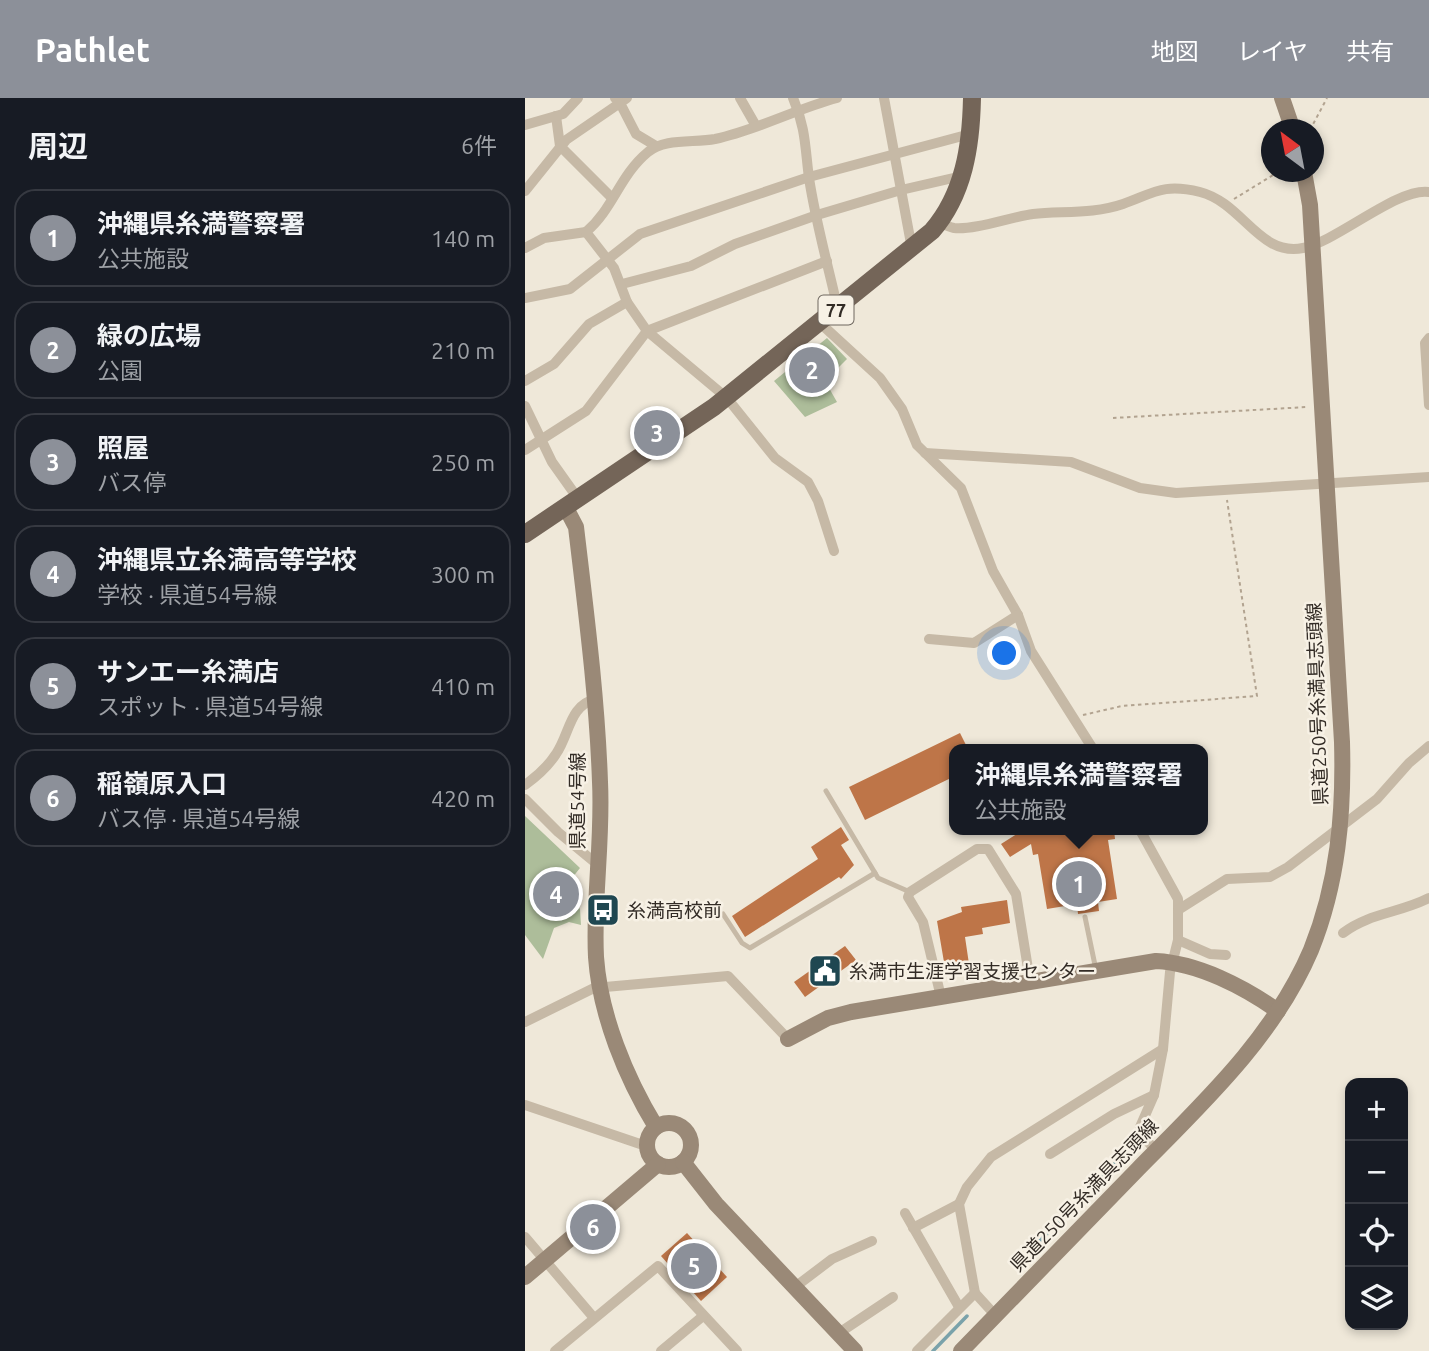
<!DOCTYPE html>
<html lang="ja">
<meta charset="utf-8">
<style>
:root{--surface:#171b24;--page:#20242c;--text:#f1f3f6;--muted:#9ea1a6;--line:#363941;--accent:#8c9099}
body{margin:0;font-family:Ubuntu,"Noto Sans JP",sans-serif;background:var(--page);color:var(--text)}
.controls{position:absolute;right:21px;bottom:21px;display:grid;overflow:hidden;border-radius:14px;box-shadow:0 4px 10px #0003}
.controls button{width:63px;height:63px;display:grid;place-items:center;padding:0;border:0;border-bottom:2px solid var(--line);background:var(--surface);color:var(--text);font:35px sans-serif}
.compass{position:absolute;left:736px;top:21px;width:63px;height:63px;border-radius:50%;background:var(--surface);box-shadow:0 4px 10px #0003;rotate:328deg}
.you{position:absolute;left:480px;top:556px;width:24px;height:24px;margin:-18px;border:5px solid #fff;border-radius:50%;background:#1a73e8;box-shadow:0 0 0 10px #1a73e833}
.badge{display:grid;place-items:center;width:46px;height:46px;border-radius:50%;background:var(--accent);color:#fff;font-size:23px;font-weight:700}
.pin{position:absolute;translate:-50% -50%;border:4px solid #fff;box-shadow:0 2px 7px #0006}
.popup{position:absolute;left:424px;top:646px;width:259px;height:91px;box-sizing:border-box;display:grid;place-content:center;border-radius:14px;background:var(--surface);filter:drop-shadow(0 2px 5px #0005);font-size:23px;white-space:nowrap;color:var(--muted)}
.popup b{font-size:26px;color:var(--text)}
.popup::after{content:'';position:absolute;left:50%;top:100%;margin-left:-14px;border:14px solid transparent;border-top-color:var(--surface)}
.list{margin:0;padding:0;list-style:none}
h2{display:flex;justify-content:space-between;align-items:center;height:91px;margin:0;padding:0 28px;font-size:30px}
h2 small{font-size:23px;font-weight:400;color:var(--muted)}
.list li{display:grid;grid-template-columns:46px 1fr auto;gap:21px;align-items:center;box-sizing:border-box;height:98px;margin:0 14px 14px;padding:0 14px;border:2px solid var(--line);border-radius:21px}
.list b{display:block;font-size:26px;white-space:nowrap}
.list p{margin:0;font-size:23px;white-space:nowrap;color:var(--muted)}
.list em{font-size:23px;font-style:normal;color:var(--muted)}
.icon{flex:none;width:38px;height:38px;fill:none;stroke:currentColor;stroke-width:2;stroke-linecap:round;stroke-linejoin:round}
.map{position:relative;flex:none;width:904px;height:1253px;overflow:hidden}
header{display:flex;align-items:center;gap:42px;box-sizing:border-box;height:98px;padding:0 35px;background:var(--accent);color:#fff}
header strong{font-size:33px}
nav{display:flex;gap:38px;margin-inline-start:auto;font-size:24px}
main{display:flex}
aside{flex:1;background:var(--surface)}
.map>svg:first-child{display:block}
</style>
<header>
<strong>Pathlet</strong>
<nav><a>地図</a><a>レイヤ</a><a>共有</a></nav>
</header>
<main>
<aside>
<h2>周辺<small>6件</small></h2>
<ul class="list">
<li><span class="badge">1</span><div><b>沖縄県糸満警察署</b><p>公共施設</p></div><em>140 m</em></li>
<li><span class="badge">2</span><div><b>緑の広場</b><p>公園</p></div><em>210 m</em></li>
<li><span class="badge">3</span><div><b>照屋</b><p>バス停</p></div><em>250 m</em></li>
<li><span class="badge">4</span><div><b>沖縄県立糸満高等学校</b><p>学校 · 県道54号線</p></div><em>300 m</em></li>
<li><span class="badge">5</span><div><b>サンエー糸満店</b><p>スポット · 県道54号線</p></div><em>410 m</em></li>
<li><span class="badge">6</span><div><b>稲嶺原入口</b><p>バス停 · 県道54号線</p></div><em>420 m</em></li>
</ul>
</aside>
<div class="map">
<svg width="904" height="1253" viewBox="0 0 904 1253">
<rect width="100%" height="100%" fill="#efe8d9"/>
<g fill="#adbd9a">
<path d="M302,240L322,261L300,283L312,304L280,319L249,283Z"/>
<path d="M0,718L55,770L39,790L55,811L56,827L44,824L29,830L18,861L0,837Z"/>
</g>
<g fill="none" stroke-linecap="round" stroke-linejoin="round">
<g stroke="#7aa2aa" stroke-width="3.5">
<path d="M497,1161L605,1050"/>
<path d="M408,1253L442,1218"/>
</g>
</g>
<g fill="#be7548">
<path d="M435,635L443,651H430V678L340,722L324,689Z"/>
<path d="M316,729L324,742L316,747L329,767L316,781L314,779L220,839L207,818L293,761L286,749Z"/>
<path d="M498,732H589L590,741L583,742L592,801L573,804L574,813L553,816L552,806L522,811L513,756L508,757L506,746L485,759L476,746Z"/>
<path d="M482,802L485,825L457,830L458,836L440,839L444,866L420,870L412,823L437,814L436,809Z"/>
<path d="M320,848L331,862L280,899L269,884Z"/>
<path d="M162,1135L202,1179L176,1203L136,1158Z"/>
</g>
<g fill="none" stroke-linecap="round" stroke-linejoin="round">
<g stroke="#b2a390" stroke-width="2" stroke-dasharray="3.5 3.5" stroke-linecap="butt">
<path d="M785,32L802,0"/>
<path d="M709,101L753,74"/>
<path d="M588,320L782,309"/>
<path d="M558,617L597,608L732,598L702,402"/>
</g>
<g stroke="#c6b9a6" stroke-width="5">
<path d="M301,693L350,775"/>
<path d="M198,816L217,845L225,850L350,775L353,780L385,794"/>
<path d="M560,819L571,872"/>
</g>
<g stroke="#c6b9a6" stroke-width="10">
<path d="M102,0L95,5L111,36L131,48"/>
<path d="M215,0L231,28"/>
<path d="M268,0C281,30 280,50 284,80C290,120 301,160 310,199L316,209"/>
<path d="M359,0L387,151"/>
<path d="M31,18L35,48L87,100"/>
<path d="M0,27L38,16L53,0"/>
<path d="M0,93L41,42L95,5L90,0"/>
<path d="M414,124C418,126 424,129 429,130C451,132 485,119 508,116C538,113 569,116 598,106C629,95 638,85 675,94C718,105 734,159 778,150C811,144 873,89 904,94"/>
<path d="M0,150L19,140L61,134"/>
<path d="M97,186L166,168L210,146L292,117L376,92L437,78"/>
<path d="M0,200L45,191L115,136L284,79L445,36"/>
<path d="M295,225L355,280L377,311L392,347L436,390L468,473L493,517L506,553L568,651"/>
<path d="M904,240L900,245L904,307"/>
<path d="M0,283L29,266L64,226L102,204"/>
<path d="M0,308L27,364L54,402"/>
<path d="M0,352L61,313L122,233L302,163"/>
<path d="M400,355L546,364L615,390L651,395L904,379"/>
<path d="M309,453L293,403L283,384L250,360L202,300L122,233L102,204L89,170L61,134C89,110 94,78 123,54C139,40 169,45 190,41C232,32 271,11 312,0"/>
<path d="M404,541L449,545L493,517"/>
<path d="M0,687C11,679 24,667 31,656C45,636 44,607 71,601"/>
<path d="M0,701L33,734L73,767"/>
<path d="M615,732L653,801V842L645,874L638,951L629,997L615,1029L617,1037L631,1053"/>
<path d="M653,812L702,781L745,779L763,769L852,701L884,665L904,648"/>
<path d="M818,835C844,815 875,815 904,800"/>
<path d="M653,842L685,856L701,857"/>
<path d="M416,899L398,824L383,799L385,794L452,751H463L491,796L505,883"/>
<path d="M0,924L69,890L203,878L263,941"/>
<path d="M0,1007L121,1048"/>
<path d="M525,1056L589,1016L629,997"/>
<path d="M380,1115L434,1209"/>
<path d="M388,1130L434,1106"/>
<path d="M0,1139L69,1220"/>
<path d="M270,1189L307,1161L347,1143"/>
<path d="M450,1195L434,1106L442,1089L466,1059L638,951"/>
<path d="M314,1235L368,1199"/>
<path d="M30,1253L133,1168L212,1253"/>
<path d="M136,1253L178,1218"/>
<path d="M392,1253L450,1195L471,1218"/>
</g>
<g stroke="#9a8977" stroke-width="16">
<path d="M757,0L768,32"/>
<path d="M41,410L51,429C61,514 72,598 75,684C78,742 68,801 71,859C75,917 101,980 131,1029"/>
<path d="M263,941L303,920L326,914L631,863C673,865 719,889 753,913"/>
<circle cx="144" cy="1047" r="22"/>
<path d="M158,1064L191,1106L330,1253"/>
<path d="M0,1179L133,1066"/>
<path d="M436,1253C495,1193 554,1132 613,1071C678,1005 749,939 786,852C813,785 819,716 817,644L785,107L779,74"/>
</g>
<path stroke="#746558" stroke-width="18" d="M0,436L189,309L407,133C439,96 446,48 447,0"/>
</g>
<defs>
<symbol id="bus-square" viewBox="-11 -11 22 22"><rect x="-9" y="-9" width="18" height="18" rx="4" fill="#1f4751" stroke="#f7f1e5"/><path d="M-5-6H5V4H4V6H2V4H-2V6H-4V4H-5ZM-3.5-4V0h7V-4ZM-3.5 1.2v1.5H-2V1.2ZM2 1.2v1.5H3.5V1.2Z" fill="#fff"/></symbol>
<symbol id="civic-square" viewBox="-11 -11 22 22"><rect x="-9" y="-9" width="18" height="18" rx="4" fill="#1f4751" stroke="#f7f1e5"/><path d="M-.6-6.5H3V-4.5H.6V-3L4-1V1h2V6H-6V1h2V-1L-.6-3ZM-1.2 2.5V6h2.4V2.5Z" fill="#fff"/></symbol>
</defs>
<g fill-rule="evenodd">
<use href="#bus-square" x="59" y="793" width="38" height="38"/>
<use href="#civic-square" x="281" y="854" width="38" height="38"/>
</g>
<g text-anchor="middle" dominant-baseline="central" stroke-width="5" stroke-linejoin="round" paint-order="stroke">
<rect fill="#f7f1e5" stroke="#6e675f" stroke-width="2" x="293.5" y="197.5" width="35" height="29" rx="5"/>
<g font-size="18" font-weight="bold" fill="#332c26">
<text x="311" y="212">77</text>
</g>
<g font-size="19" fill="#332c26" stroke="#f7f1e5">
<text transform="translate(792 606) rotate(-92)">県道250号糸満具志頭線</text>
<text transform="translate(52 703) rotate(-90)">県道54号線</text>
<text transform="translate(559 1097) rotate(-46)">県道250号糸満具志頭線</text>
</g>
<g font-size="19" fill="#332c26" stroke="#f7f1e5" text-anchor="start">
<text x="102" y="812">糸満高校前</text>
<text x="324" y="873">糸満市生涯学習支援センター</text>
</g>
</g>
</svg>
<div class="controls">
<button>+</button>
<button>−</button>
<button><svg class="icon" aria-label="locate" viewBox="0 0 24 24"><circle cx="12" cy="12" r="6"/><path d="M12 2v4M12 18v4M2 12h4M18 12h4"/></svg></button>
<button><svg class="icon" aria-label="layers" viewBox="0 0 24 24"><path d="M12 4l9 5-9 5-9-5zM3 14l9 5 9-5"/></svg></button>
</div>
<svg class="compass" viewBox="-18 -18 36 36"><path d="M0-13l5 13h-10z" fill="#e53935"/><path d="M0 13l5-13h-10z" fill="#9ea1a6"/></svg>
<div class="you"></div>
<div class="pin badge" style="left:554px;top:786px">1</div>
<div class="popup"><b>沖縄県糸満警察署</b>公共施設</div>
<div class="pin badge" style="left:287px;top:272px">2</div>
<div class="pin badge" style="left:132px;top:335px">3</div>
<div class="pin badge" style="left:31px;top:796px">4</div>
<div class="pin badge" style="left:169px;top:1168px">5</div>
<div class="pin badge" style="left:68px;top:1129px">6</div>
</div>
</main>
